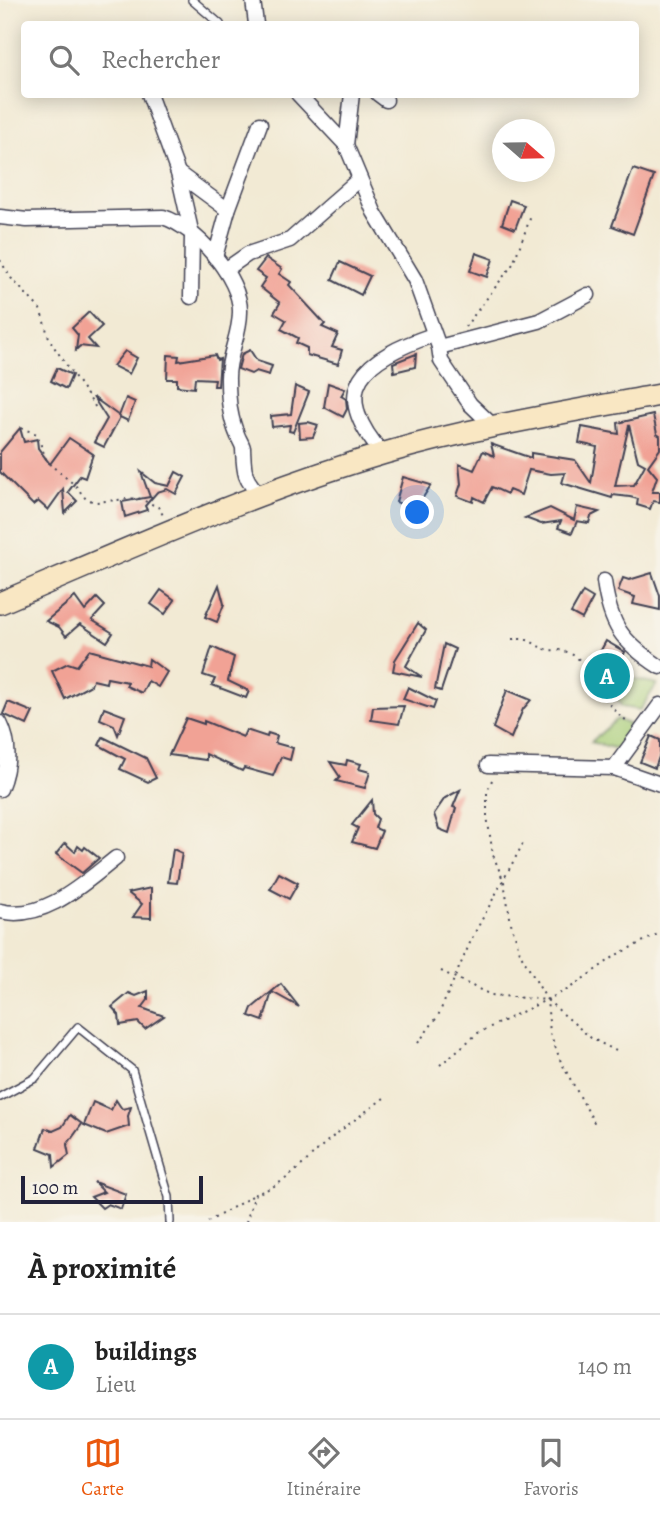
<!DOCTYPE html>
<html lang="fr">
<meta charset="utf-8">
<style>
:root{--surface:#fff;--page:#f6f6f6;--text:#222;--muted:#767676;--line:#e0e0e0;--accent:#ea580c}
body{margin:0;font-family:Alegreya,serif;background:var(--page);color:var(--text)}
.compass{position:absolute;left:492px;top:119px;width:63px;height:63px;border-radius:50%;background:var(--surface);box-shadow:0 4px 18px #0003;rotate:110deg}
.scale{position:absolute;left:21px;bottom:18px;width:182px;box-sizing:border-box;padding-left:7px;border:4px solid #22223b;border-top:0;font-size:19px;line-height:24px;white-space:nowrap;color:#22223b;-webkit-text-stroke:5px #f7f3e8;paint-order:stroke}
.you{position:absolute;left:418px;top:513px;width:24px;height:24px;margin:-18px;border:5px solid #fff;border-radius:50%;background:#1a73e8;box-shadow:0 0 0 10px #1a73e833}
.badge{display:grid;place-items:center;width:46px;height:46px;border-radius:50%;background:var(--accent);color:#fff;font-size:23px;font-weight:700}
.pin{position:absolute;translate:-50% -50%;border:4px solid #fff;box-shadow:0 2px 7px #0006}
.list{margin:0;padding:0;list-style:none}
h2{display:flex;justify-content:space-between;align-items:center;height:91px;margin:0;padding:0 28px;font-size:30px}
h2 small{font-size:23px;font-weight:400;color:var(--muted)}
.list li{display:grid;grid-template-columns:46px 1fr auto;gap:21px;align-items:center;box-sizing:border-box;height:105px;padding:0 28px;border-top:2px solid var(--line)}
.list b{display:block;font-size:26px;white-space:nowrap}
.list p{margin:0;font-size:23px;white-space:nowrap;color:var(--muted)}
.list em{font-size:23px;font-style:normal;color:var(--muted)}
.icon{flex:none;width:38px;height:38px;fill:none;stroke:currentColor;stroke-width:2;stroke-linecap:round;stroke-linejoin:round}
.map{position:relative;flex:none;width:660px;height:1222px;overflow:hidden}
.search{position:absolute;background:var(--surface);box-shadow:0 4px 18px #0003;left:21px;right:21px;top:21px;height:77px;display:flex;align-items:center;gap:18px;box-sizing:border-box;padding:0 24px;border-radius:7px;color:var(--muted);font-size:26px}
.sheet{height:196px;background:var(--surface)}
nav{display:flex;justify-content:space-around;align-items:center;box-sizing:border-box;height:98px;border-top:2px solid var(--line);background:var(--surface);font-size:19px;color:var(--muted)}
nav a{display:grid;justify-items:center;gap:4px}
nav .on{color:var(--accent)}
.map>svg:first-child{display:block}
</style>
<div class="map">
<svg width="660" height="1222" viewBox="0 0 660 1222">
<rect width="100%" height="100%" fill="#f7f3e8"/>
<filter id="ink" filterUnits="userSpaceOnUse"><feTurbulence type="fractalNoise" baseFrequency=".0143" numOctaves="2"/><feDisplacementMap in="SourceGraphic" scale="14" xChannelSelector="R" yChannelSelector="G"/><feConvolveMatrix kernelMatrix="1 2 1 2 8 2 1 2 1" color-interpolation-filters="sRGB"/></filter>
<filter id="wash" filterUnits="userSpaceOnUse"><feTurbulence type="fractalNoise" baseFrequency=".00686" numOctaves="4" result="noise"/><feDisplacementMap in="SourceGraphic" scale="28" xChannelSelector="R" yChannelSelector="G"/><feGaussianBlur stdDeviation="1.57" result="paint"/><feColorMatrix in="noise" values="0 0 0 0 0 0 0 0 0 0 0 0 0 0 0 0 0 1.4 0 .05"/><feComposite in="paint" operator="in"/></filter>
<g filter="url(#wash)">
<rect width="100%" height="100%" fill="#f2ead4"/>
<g fill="#a7cd77" stroke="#647859" stroke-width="2">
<path d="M626,677L657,684L640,710L622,707L613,692Z"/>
<path d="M617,719L639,729L621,750L591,742Z"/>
</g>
<g id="blocks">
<g fill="#f1a295" fill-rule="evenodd">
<path d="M633,169L654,176L633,234L612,226Z"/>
<path d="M510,200L524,205L515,229L502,224Z"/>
<path d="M476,253L493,259L487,277L470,271Z"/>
<path d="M266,258L282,269L279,274L291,282L289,285L325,324L322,327L338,334L332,347L342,350L338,364L307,355V348L296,343L298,338L281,329L286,320L274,313L280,303L260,287L266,278L256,271Z"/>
<path d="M340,262L370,276L361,295L332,280Z"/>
<path d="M89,312L102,326L88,339L96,348L80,346L76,350L78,335L72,328Z"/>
<path d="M250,350L257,361L272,366L269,375L256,371L251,374L238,369L242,354Z"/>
<path d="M125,351L137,358L129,374L113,366Z"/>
<path d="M416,354L415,367L394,372L393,363Z"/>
<path d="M168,355L179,356L178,361L215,355L217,360L220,359L218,386H214L215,379L195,378L194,388L177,386V379H167Z"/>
<path d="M57,368L72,375L66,389L51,381Z"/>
<path d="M328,383L345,389L341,396L346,399L347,409L343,417L324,407Z"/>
<path d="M295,386L309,392L293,432L289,431L290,425L272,427L271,416L291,414Z"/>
<path d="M93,397L119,416L126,398L135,402L128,421L120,417L104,447L94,442L107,419Z"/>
<path d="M653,415L657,434L660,436V449L648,466L657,477L652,492H660V502L653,501L650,509L637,505L638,499L630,497L613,495L612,498L562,483L565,473L551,474L529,470L521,495L509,490L507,494L492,487L484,502L474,497L473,502L457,496L461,484L459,464L474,470L483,451L494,456L491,444L531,458V453L575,460L591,483L597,447L579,443L582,427L619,434L618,423ZM629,425L638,461L645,465L634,485L615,486Z"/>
<path d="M308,422L318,425L313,437L300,438L299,423Z"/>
<path d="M20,428L24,442L37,439L38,448L50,464L69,438L93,454L85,478L80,476L68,492L77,501L65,513L63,489L48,510L38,501L33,505L0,472V452Z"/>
<path d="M141,472L155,483L169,486L176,472L185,477L176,494L167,489L157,492L145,506L147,510L125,517L122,502L150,497Z"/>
<path d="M403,477L431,485L415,510L396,502Z"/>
<path d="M577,507L599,512L591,516L589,523L577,521L572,533L558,528L561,521L541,524L525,518L550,508L574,520Z"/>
<path d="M652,573L660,596V610L633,604L635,597L618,591L623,578L629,580Z"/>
<path d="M219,585L224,604L217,622L205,617Z"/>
<path d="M161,590L175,600L165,614L151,604Z"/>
<path d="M583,592L593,598L582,619L571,613Z"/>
<path d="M75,597L85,611L97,598L105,606L92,620L113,633L107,642L80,624L66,636L59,627L46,621Z"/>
<path d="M418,623L426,630L406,666L422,677L393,671L395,660Z"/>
<path d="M606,641L625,652L610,684L588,674Z"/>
<path d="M444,644L455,649L441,691L435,689Z"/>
<path d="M212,647L234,657L228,681L249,691L246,698L212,685L215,679L203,675Z"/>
<path d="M89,650L148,666L149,659L167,672L158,687L148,681L142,693L126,686L128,682L107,678L106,683L93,680L91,685L65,699L52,671L68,663L77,666Z"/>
<path d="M408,687L436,701L433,709L403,699Z"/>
<path d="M507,690L531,700L523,709L511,738L493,728Z"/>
<path d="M8,702L33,712L27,725L3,714Z"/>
<path d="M404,706L399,724L371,720L373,707Z"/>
<path d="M104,708L125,716L118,735L114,725L100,719Z"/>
<path d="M186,718L204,724V721L243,737L246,730L267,737L268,733L277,736L275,743L293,748L290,760L281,757L273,776L244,768L242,771L206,754V760L169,755Z"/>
<path d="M651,736L660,740V754L655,768L640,762Z"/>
<path d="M103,737L146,758L156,778L148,782L120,769L125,759L99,745Z"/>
<path d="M347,760L361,764L359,769L370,772L365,788L336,781L340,777L330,762L346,765Z"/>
<path d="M460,790L453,807L456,808L449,833L439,829L434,814L445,798Z"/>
<path d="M372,800L373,814L378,819L375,828L382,831L375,848L352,842L358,828L352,825Z"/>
<path d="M65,843L75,852L78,846L83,850L85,847L99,858L82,873L56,854Z"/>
<path d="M173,849L182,853L177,883L168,882Z"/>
<path d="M279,873L298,883L289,899L270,889Z"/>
<path d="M151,888V918L133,917L142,904L128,893Z"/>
<path d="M281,984L299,1007L272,992L263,1021L249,1016L252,1008Z"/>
<path d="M148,991V1000L142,1008L164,1016L145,1029L138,1022L120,1025L119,1015L112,1007L129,993L136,996Z"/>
<path d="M116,1100L122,1109L131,1107L128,1116L129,1126L106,1134L84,1125L93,1102L111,1110Z"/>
<path d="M70,1115L82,1124L67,1145L69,1155L54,1167L53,1154L38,1148L45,1128L53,1131L62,1127Z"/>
<path d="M94,1182L126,1194L121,1209L108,1204L102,1208L91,1197L104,1192Z"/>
</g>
</g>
</g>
<g filter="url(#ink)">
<use href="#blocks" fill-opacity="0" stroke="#414052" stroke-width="2"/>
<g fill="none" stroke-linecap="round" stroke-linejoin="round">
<defs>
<g id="service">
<path d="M192,0L220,24"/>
<path d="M0,1097L35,1078L78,1027L132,1070L169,1197L170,1222"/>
</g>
<g id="minor">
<path d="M253,0L256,24"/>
<path d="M149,94L178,173L192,235L191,297"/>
<path d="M298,94L346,145L374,212L415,280L439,347L441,361L470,404L492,425"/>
<path d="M378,94L386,100"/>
<path d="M346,145L352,94"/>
<path d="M178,173L228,210"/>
<path d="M0,217L27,220L163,217C196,227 241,278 240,312C240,336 227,356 228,380C228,397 230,418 237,434C238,438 242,443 243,448C244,470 243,480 261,495"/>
<path d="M215,257L228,210L260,124"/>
<path d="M225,270L248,254L290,240L358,180"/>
<path d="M439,347L539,321L588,295"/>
<path d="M383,454C325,388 365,358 433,335"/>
<path d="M604,581C610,626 622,642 660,667"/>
<path d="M0,723C11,745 9,767 0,789"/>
<path d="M488,765L614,768L660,784"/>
<path d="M614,768L660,705"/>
<path d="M0,911C44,922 84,883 116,858"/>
</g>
<path id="secondary" d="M0,603C127,549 253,492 385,453C475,427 568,412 660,395"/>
</defs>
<use href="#service" stroke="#414052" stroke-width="10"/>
<use href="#minor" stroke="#414052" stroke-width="17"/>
<use href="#secondary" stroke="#414052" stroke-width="24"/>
<g stroke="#414052" stroke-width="2" stroke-dasharray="2 5" stroke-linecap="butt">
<path d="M0,260L11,278L40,309L50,341L96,408"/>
<path d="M465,327L513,264L531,216"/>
<path d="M21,428L37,434L47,462L75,485L86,499L96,502L138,498L158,507L163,515"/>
<path d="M512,639C535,638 531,645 548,650C553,651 559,649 564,651C596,660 598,708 630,722"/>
<path d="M492,780L487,792V816L493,855L504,882L511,923L521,955L547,1000L550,1033L561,1062L595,1124"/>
<path d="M441,971L491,995L547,1000L591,1038L620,1053"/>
<path d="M418,1043L438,1016L473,936L525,840"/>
<path d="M440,1065L478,1033L567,990L618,954L660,933"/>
<path d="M208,1222L254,1195"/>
<path d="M246,1222L255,1194C284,1185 300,1167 322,1146C341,1129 363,1114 384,1098"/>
</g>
<use href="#service" stroke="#fff" stroke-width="7"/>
<use href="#minor" stroke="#fff" stroke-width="14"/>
<use href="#secondary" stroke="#f9e7c3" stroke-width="21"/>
</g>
</g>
</svg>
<svg class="compass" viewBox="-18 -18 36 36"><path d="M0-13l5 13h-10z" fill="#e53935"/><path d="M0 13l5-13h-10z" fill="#767676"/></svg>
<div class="scale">100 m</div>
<div class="you"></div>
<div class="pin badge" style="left:607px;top:676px;background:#0f9aa8">A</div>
<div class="search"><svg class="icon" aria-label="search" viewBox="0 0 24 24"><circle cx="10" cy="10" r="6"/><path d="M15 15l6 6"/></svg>Rechercher</div>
</div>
<section class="sheet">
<h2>À proximité<small></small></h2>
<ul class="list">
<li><span class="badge" style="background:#0f9aa8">A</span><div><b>buildings</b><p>Lieu</p></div><em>140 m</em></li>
</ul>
</section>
<nav>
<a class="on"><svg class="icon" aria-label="map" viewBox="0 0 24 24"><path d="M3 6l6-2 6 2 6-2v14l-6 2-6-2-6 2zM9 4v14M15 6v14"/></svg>Carte</a>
<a><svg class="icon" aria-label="directions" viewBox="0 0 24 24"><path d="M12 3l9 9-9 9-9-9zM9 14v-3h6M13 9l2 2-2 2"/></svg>Itinéraire</a>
<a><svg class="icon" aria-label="saved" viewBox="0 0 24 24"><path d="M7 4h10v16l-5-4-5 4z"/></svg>Favoris</a>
</nav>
